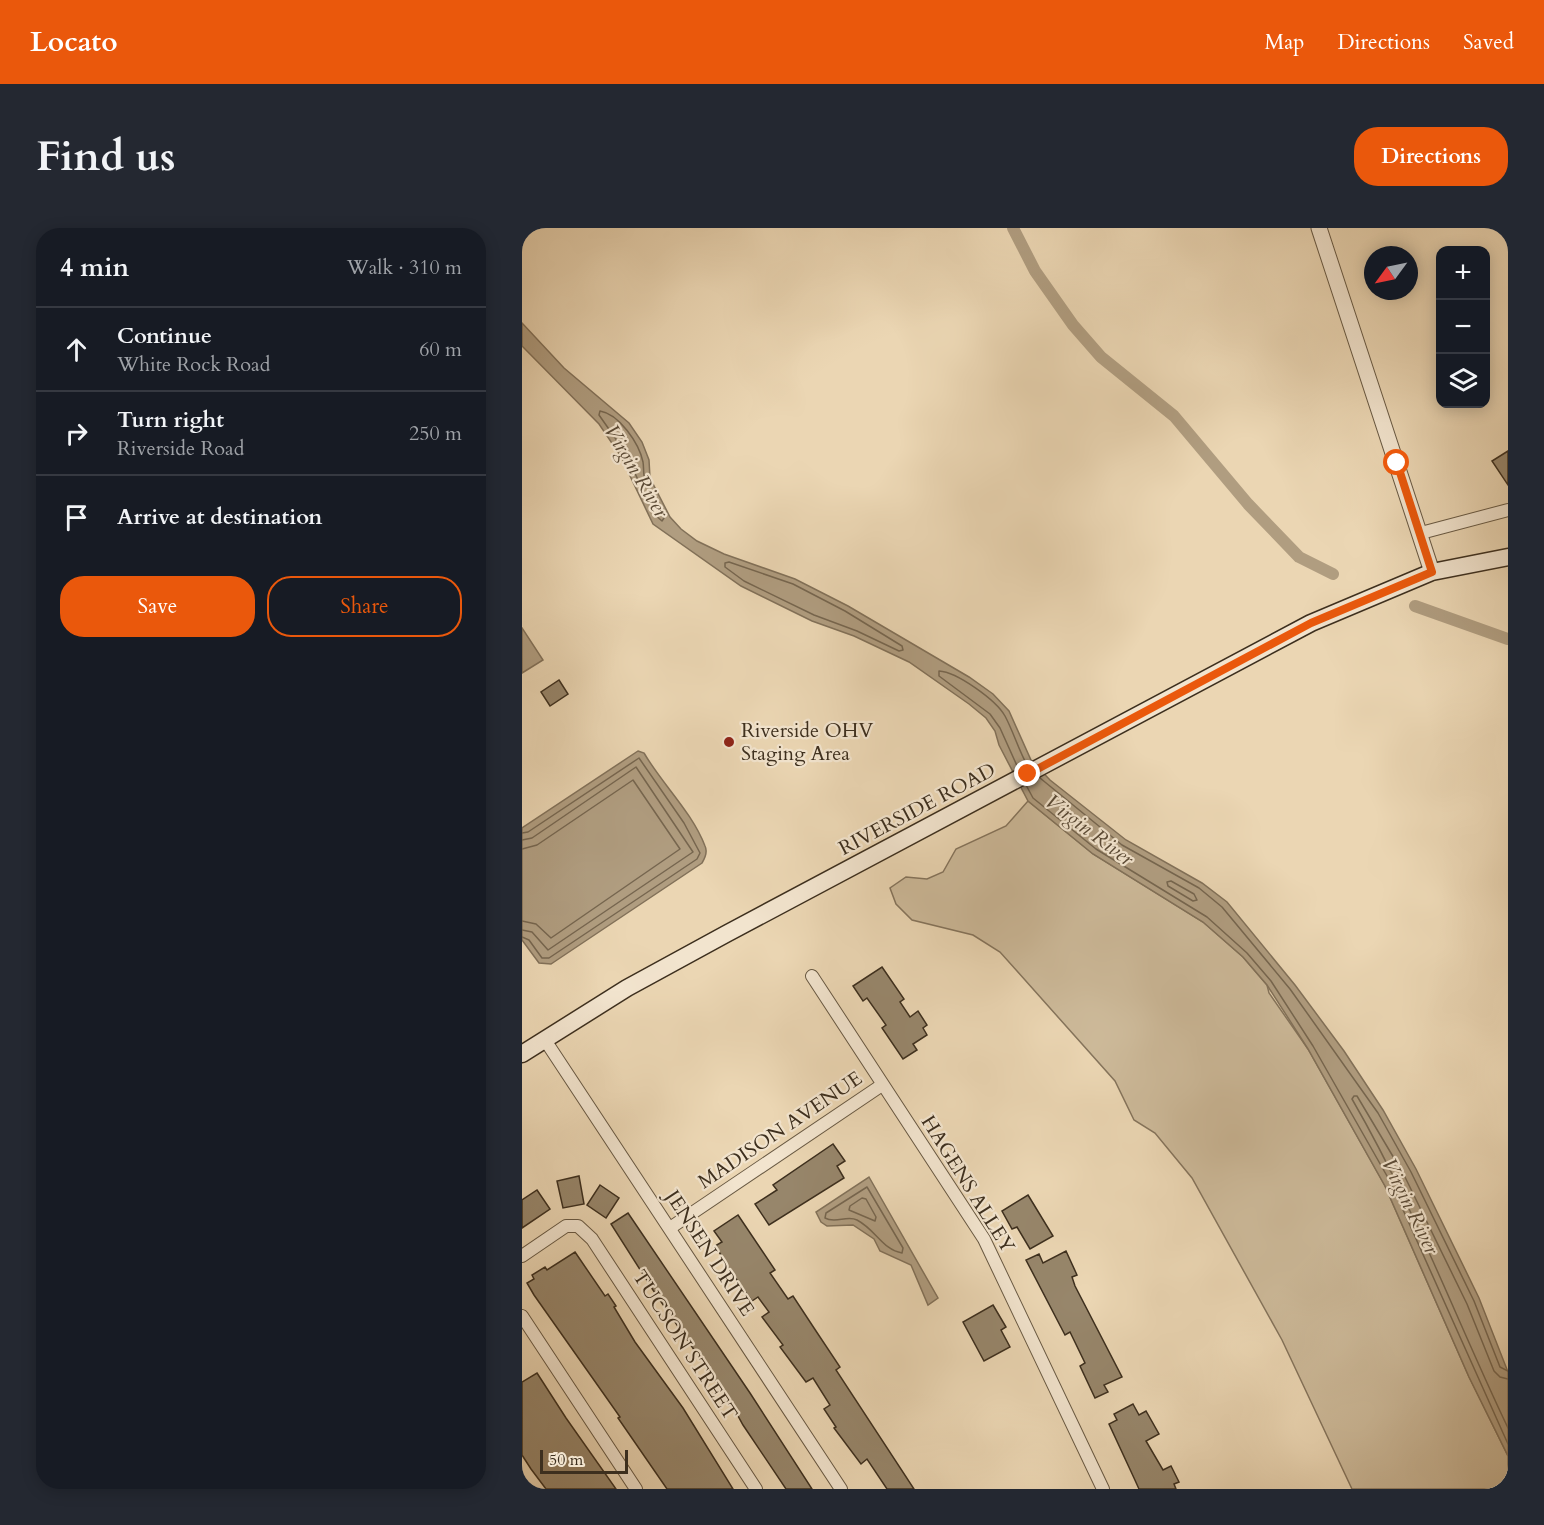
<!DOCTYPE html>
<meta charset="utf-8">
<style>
:root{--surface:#171b24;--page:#242831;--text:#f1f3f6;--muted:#9ea1a6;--line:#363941;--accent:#ea580c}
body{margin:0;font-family:Cardo,serif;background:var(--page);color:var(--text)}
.controls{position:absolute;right:18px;top:18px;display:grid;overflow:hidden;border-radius:12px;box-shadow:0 3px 15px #0003}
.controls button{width:54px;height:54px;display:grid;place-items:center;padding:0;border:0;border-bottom:2px solid var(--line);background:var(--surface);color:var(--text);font:30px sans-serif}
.compass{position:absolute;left:842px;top:18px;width:54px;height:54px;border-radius:50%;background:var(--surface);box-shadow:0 3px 15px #0003;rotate:237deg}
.scale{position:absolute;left:18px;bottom:15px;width:88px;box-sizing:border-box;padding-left:6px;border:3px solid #3d2f1e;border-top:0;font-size:16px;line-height:21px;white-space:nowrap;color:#3d2f1e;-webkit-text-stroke:4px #f2e4ce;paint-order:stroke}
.stop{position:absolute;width:18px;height:18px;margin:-14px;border:4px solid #ea580c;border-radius:50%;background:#fff}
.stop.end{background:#ea580c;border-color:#fff;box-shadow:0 2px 6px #0008}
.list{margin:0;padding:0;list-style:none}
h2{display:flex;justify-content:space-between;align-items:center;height:78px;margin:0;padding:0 24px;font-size:26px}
h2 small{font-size:20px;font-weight:400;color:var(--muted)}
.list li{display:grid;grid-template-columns:39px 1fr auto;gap:18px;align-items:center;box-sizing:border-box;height:84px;padding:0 24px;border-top:2px solid var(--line)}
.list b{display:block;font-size:22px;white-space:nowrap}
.list p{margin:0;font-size:20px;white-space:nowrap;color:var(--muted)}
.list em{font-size:20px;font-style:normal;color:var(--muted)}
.actions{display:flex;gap:12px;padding:18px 24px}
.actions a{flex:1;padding:14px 0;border:2px solid var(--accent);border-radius:24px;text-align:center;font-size:21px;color:var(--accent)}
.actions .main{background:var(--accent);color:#fff}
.icon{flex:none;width:33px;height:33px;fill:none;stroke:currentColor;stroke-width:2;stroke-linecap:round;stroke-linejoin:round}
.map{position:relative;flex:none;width:986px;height:1261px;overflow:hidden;border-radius:24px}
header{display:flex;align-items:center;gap:36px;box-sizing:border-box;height:84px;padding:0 30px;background:var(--accent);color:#fff}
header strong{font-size:28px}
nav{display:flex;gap:33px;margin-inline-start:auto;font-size:21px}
.intro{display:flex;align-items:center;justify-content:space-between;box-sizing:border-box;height:144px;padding:0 36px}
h1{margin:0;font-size:42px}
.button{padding:15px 27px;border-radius:24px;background:var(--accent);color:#fff;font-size:21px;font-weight:700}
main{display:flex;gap:36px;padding:0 36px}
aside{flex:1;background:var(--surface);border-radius:24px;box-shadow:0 3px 15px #0003}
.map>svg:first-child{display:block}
</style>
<header>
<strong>Locato</strong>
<nav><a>Map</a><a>Directions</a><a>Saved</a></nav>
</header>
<div class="intro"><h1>Find us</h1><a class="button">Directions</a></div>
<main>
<aside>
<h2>4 min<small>Walk · 310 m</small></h2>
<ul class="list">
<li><svg class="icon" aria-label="ahead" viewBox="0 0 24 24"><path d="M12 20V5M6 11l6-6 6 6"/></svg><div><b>Continue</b><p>White Rock Road</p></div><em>60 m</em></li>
<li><svg class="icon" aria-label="right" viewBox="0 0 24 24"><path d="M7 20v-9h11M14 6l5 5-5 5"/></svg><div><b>Turn right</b><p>Riverside Road</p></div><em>250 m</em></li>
<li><svg class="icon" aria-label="arrive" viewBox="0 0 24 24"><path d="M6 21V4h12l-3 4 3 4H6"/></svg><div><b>Arrive at destination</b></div></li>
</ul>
<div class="actions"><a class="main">Save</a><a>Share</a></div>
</aside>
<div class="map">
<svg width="986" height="1261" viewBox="0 0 986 1261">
<rect width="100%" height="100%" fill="#ebd6b3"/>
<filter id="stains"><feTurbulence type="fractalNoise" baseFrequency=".00333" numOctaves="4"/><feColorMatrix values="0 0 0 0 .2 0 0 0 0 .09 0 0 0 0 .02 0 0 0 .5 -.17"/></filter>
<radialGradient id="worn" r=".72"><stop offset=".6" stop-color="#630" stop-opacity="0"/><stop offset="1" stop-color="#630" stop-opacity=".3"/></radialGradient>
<path fill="#cdba9a" stroke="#85745c" stroke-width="1.5" d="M506,573L571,626L681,694L721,729L745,757L747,765L786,821L863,958L947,1149L986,1228V1261H830L760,1112L670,950L633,905L612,892L593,853L478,724L451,707L390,692L374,676L368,660L384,649L405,651L421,644L434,621L484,598Z"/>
<g fill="#b09d80" stroke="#827159" stroke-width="1.5">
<path d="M0,95L42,140L107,195L120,214L127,232L128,250L148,289L159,301L175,313L202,326L273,351L326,378L447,449L471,466L487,483L509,532L528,552L604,612L680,655L705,674L773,757L822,823L861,882L894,941L957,1070L986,1144V1228L947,1149L863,958L786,821L745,757L721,729L681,694L571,626L506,573L477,517L473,503L464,490L447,476L387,434L332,408L290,393L219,358L131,296L98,227L77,196L0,118Z"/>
<path d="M0,400L21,432L0,445Z"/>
<path d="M116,523L122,525C140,556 170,584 183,618C186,624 183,630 180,635L35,732L29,736L17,735L0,712V600Z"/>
<path d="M347,949L416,1070L406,1077L389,1037L358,1023L352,1011L331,997L305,998L299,994L294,984Z"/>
</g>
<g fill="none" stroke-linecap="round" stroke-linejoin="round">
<g stroke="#76664f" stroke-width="1.5">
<path d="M78,183C97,186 117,215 121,234C122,240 121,247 123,252C127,265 137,277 142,290L140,293L132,286L103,224L77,187Z"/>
<path d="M207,334L271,356L323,383L380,418L381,422L377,423L335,403L292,387L222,353L203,339V335Z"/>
<path d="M496,540L478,500L468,486L417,448V443C435,444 474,472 483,488C491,503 496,520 504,535"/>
<path d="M518,550L600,617L677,660L700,679L768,761L856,885L889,944L952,1073L978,1139L986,1143"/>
<path d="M504,557L511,570L574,621L685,689L725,725L749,753L791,818L869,955L986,1216"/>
<path d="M0,605L6,604L117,530L162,595L178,625L175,631L27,730H20L7,712L0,709"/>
<path d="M0,612L10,610L114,539L171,624L26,722L10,704L0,702"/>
<path d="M0,621L15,617L111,552L158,621L29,710L14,696L0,693"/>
<path d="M649,653L672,666L675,672L671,673L646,658L645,654Z"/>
<path d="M345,959L381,1020L380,1025C361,1022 354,1002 335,992C325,987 313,996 303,990L304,985Z"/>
<path d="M340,970L344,971L354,989L353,993L327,982L328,978Z"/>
<path d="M986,1151L978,1149L972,1143L945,1076L882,947L835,868H832L830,871C892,978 933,1089 986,1200"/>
</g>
<g stroke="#b09d80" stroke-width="12">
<path d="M491,0L513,43L551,97L579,129L652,188L726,276L777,329L811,346"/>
<path d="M893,378L986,411"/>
</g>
</g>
<g fill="#97866b" stroke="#3d2f1e" stroke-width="1.5">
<path d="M986,223V257L970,233Z"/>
<path d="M37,452L46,466L28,478L19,464Z"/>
<path d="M360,739L382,771L378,774L388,789L396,783L405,797L401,800L405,807L391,816L395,822L381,831L360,800L364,797L345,770L341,773L331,758Z"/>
<path d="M311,916L323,933L315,938L322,950L247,997L233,976L255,962L251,957Z"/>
<path d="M57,948L62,976L41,980L35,953Z"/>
<path d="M78,957L97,970L84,990L65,977Z"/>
<path d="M15,962L28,981L0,1000V972Z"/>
<path d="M506,967L531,1008L508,1021L495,999L490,1001L480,983Z"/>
<path d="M106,985L228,1165L290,1261H264L221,1197L210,1177L131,1062L89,996Z"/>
<path d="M216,987L253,1042L248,1045L266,1071L271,1068L292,1100L318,1139L314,1142L392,1261H365L345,1231L339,1236L312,1200L314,1199L302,1181L308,1177L291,1150L284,1154L258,1119L261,1117L240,1089L247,1084L236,1069L230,1073L204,1037L205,1036L193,1018L200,1014L192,1003Z"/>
<path d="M544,1023L555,1047L550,1049L553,1058L600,1149L582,1157L586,1164L573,1170L558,1138L563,1135L548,1104L543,1107L504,1032L517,1026L521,1035Z"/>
<path d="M53,1024L83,1068L86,1066L94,1078L92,1079L113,1114L161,1180L211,1261H145L96,1190L98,1189L12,1067L5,1055L12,1051L10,1047L23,1039L25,1042Z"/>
<path d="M471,1077L484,1099L479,1102L488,1119L462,1133L441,1094Z"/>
<path d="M15,1145L44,1190L94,1261H24L9,1241L0,1227V1154Z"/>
<path d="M611,1176L617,1187L624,1183L637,1206L624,1213L641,1242L649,1238L657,1254L652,1256L654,1261H617L612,1250L587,1196L595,1192L592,1186Z"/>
</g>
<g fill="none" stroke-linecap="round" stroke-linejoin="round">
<defs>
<g id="minor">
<path d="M899,305L986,282"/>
<path d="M290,748L462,1011L581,1261"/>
<path d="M23,812L319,1261"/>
<path d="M148,1000L360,857"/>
<path d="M0,1028L44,998H56L70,1011L234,1261"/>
<path d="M0,1088L114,1261"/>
</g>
<path id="tertiary" d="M797,0L910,344"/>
<path id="secondary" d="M0,826L105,760L204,706L789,395L910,344L986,329"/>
</defs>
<use href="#minor" stroke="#685943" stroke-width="14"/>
<use href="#tertiary" stroke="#685943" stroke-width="17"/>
<use href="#secondary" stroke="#3d2f1e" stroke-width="19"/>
<use href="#minor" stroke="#f2e4ce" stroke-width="12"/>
<use href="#tertiary" stroke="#f2e4ce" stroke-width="15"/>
<use href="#secondary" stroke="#f2e4ce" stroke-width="16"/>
</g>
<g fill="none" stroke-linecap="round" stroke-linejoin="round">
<path stroke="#ea580c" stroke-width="8" d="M506,546L789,395L910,344L875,235"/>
</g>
<circle fill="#8f2418" stroke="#f2e4ce" stroke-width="2" cx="207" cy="514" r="6"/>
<g text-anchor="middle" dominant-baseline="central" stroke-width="4.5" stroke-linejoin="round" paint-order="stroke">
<g font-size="20" fill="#3d2f1e" stroke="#f2e4ce" text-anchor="start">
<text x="219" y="502">Riverside OHV<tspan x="219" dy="23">Staging Area</tspan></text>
</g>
<g font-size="20" fill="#3d2f1e" stroke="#f2e4ce">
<text transform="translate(395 581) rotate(-28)">RIVERSIDE ROAD</text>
<text transform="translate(258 902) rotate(-34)">MADISON AVENUE</text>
<text transform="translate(446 956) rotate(58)">HAGENS ALLEY</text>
<text transform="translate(188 1025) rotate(57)">JENSEN DRIVE</text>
<text transform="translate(163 1117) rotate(57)">TUCSON STREET</text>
</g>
<g font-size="21" font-style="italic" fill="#5a4a36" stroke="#f2e4ce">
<text transform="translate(114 243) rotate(59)">Virgin River</text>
<text transform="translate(567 602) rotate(37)">Virgin River</text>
<text transform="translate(888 978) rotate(64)">Virgin River</text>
</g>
</g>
<rect width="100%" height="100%" filter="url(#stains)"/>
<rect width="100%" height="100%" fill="url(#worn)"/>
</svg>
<div class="controls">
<button>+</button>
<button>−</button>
<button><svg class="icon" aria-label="layers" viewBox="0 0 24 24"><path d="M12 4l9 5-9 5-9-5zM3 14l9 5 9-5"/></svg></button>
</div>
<svg class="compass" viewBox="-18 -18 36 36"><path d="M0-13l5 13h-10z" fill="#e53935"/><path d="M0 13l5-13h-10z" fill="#9ea1a6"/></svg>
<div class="scale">50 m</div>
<div class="stop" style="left:875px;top:235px"></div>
<div class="stop end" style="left:506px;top:546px"></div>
</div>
</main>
